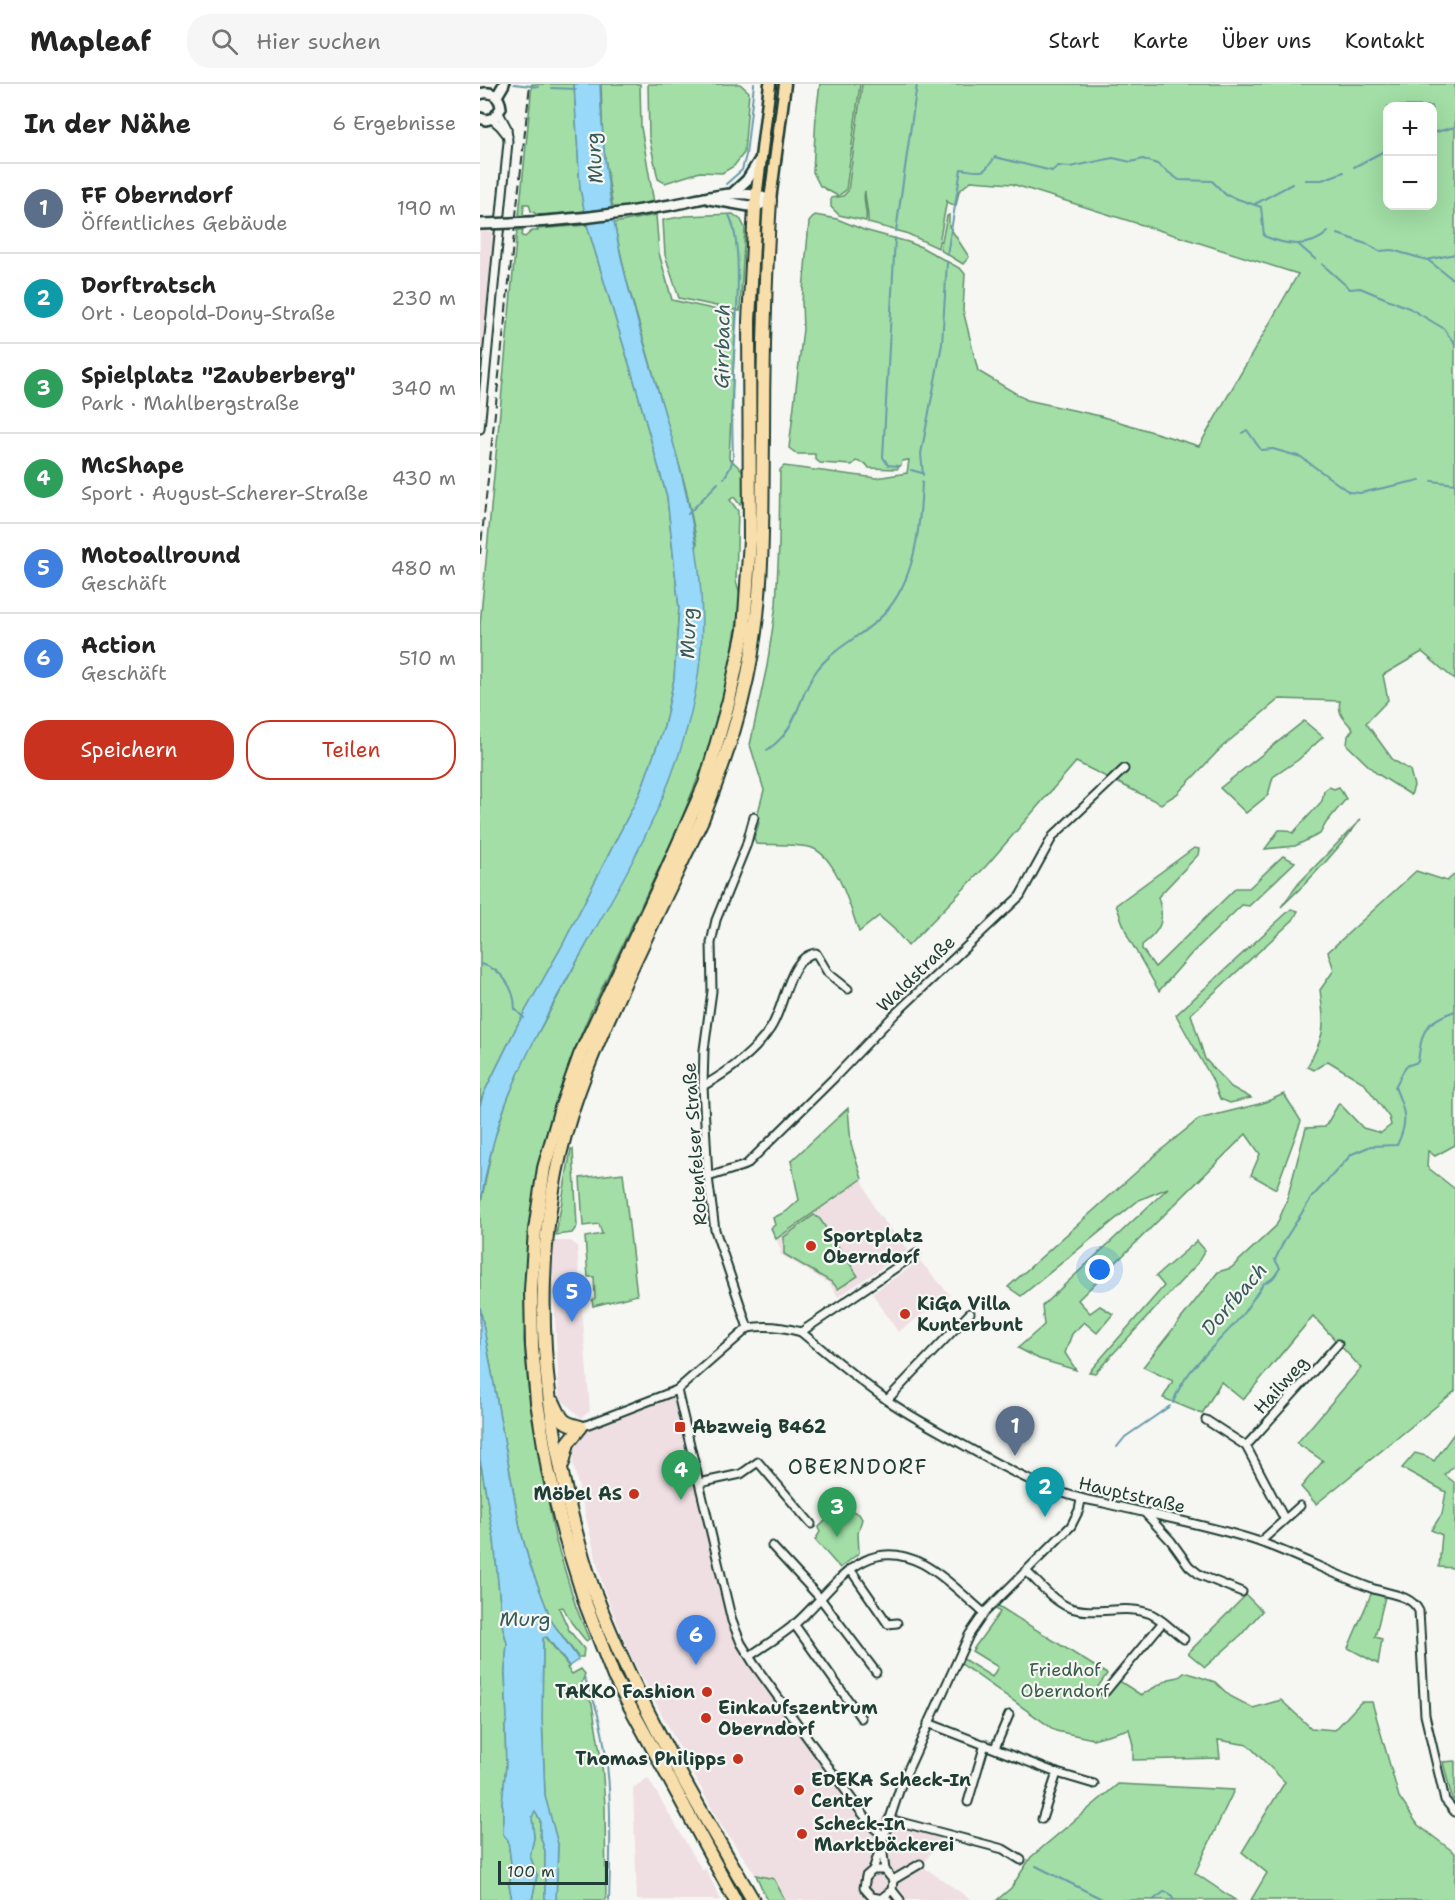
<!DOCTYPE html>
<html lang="de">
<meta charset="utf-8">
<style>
:root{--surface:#fff;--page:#f6f6f6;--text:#222;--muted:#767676;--line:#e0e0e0;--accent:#c8321e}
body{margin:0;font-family:"Shantell Sans",sans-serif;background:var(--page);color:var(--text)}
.controls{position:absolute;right:18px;top:18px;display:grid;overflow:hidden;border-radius:12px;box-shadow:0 6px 24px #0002}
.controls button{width:54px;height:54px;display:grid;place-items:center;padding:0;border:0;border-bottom:2px solid var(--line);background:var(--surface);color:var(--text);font:30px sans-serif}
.scale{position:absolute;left:18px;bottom:15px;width:110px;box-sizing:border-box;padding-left:6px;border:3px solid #1f3d34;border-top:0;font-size:16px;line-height:21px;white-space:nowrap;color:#1f3d34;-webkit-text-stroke:4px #f6f6f2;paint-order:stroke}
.you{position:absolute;left:620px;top:1186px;width:21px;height:21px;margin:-15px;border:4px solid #fff;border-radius:50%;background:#1a73e8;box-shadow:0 0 0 9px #1a73e833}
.badge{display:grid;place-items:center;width:39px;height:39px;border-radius:50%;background:var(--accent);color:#fff;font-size:20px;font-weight:700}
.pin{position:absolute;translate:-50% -50px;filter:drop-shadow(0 2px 3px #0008)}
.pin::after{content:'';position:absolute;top:32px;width:21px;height:18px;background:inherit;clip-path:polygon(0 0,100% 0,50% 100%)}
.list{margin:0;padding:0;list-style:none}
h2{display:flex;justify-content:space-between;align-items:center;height:78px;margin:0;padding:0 24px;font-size:26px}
h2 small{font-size:20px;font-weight:400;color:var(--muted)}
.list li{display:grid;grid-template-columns:39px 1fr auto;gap:18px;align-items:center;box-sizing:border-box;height:90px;padding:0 24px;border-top:2px solid var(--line)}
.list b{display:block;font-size:22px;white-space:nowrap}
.list p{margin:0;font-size:20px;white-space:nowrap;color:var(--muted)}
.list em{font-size:20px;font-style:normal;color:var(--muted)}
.actions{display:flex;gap:12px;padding:18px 24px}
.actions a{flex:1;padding:14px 0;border:2px solid var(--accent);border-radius:24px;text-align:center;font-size:21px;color:var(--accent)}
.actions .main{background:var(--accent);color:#fff}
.icon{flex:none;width:33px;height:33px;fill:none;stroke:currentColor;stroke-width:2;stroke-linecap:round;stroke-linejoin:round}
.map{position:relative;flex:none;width:975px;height:1816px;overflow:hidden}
header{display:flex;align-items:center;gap:36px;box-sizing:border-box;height:84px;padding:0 30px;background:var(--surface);border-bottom:2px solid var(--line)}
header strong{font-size:28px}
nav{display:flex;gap:33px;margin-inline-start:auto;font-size:21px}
.search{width:420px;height:54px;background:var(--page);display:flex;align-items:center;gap:15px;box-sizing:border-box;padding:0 21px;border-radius:24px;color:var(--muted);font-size:22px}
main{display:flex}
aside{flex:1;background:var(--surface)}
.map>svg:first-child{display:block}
</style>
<header>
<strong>Mapleaf</strong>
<div class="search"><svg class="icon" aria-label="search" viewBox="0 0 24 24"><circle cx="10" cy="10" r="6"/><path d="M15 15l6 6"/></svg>Hier suchen</div>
<nav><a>Start</a><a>Karte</a><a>Über uns</a><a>Kontakt</a></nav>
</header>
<main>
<aside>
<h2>In der Nähe<small>6 Ergebnisse</small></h2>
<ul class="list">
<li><span class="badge" style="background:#5c6f8a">1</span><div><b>FF Oberndorf</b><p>Öffentliches Gebäude</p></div><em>190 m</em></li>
<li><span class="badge" style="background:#0f9aa8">2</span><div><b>Dorftratsch</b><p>Ort · Leopold-Dony-Straße</p></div><em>230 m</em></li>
<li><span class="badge" style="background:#2e9e5b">3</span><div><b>Spielplatz &quot;Zauberberg&quot;</b><p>Park · Mahlbergstraße</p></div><em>340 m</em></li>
<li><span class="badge" style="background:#2e9e5b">4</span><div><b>McShape</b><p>Sport · August-Scherer-Straße</p></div><em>430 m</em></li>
<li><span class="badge" style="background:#3f7fe0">5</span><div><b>Motoallround</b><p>Geschäft</p></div><em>480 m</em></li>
<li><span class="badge" style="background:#3f7fe0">6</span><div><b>Action</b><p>Geschäft</p></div><em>510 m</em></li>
</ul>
<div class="actions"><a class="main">Speichern</a><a>Teilen</a></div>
</aside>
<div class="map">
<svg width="975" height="1816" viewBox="0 0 975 1816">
<rect width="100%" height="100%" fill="#f6f6f2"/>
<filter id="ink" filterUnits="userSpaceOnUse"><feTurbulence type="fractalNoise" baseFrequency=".0167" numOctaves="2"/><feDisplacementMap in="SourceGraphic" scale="12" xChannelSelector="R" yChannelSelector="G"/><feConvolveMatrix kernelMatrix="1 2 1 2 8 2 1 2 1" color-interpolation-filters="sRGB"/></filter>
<g filter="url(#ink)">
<g fill="#efdfe3">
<path d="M0,147L16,148L0,332Z"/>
<path d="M382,1095L395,1126L428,1166L358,1213L350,1200L300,1170L301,1166L296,1155Z"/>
<path d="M74,1157H91L97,1162L110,1327L101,1334L79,1313L72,1173Z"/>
<path d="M440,1177L470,1211L418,1248L392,1209Z"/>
<path d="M200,1308L257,1537L268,1561L394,1739L399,1740L401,1738L404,1729L464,1745L462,1752L442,1782L492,1816H305L294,1795L276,1791L240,1740L149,1569L123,1503L93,1380L96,1355L123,1334Z"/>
<path d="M168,1694L222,1786L226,1785L241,1816H157L153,1704Z"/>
</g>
<g fill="#a2dea5" stroke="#608e6c" stroke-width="1.5" fill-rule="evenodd">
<path d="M52,0H94L100,104L105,128L58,131L51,127L49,120H44L43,132H39Z"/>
<path d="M121,0H160L161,43L174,119L133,125L123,61Z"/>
<path d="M168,0H260L269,8L264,69L254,82L242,89L220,88L185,99L178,95L169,53Z"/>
<path d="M340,0H380L366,106L358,112L340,102L333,88L336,30Z"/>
<path d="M382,0H975V596L942,568L903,591L908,616L886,639L913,676L930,686L934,702L931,711L896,689L867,661L868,652L873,645C865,636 857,630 860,617L799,615L742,663L697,710L681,720L596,678L507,781L428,862L414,845L399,832L379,848C371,826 357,773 332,764C322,760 288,761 276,760L274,755L279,739L276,736L284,706L270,661L287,582L296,521L299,461L300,386L304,382L396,394L427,389L429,376L422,377L421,381L417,385L389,384L386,380L376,377L372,381L340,379L335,375V370H317L309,364L323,245L322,218L329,138L335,131L357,135L384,146L428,158L441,163L481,185L485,190L483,226L498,287L547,316L620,332L719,362L818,190L532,100L491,97L479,107L476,122L467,118V116L458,164L426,149L388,139C389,128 385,118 385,107C382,118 388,127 386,137L359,131L351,123V114L363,112L368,107ZM908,22H952V122H908Z"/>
<path d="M253,130L261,136L265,144L260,227L199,214L185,171L183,136L205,132Z"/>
<path d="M176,131L179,169L192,216L256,230L249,374L264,388L265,413L260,421L254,413L250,416L258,427L256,497L261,513L246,606L230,664L197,746L110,929L92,972L63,1061L49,1145L44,1256L50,1321L75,1454L96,1523L109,1555L106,1557L91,1538L83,1523L79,1524L89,1546L104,1565L103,1573H98L72,1538L50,1481L40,1444L0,1223V1123L13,1059L27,1016L47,969L119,837L184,709L217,459L206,405L146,194L134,139Z"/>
<path d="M469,131V142L489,173L483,180L460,166L467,132Z"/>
<path d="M107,141L154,296L187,413L199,524L194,595L184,643L160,709L82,862L38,940L3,1011L0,1022V541L37,146H43L42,152L45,153L52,147H58L57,145Z"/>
<path d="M824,637L843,653L818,676L793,693L788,711L766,729L740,704Z"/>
<path d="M849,703L854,705L859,703L866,715L846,739L840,750L815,762L785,765L799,746H806L813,749L842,717L844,707Z"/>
<path d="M881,735C857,767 831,795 801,823L819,799Z"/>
<path d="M714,764L719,765L718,771L678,813C685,836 682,846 662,861V865L675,883L756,804H769L803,772L815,778L769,822L762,821L712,869L679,907L648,853L636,821Z"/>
<path d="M936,787L967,797L975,790V1061L955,1072L948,1067L947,1083L975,1105V1307L836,1420L821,1403L843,1377L817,1359L881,1284L833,1232L763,1316L741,1298L722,1330L683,1314L693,1297L663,1283L738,1188L751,1184L796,1142L806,1119L826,1044L845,1043L859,1019L883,1044L901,1049L911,1041L909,1033L884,999L848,977L834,986L827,983C846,950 845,943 840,906L854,886L848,868Z"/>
<path d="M811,825L818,827L813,836L711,930L725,975L751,1003L771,1014L750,1019L740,1015L732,995L696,931Z"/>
<path d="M804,1010L821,1037L796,1105L771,1091L780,1070L766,1050L598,1216L610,1229L620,1222L633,1230L617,1249L604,1238L592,1250L585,1269L596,1286L559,1275L538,1264L564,1241L562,1222L688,1104L659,1116L541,1212L528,1203L681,1066L719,1035L783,1019Z"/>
<path d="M368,1024L371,1060L382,1095L296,1155L291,1144L295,1141L293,1134L307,1127L319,1116L311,1077Z"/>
<path d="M91,1065H93L97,1142L92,1149L76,1151Z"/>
<path d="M143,1089L157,1211L113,1222L112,1216L115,1214L114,1193H108L105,1153L122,1150L119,1140L103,1142L100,1094Z"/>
<path d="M334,1131L340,1135L378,1192L358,1205L353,1199L304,1170V1153Z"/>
<path d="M717,1157L725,1166L717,1180L615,1289L609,1288L684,1202L676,1192Z"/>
<path d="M975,1348V1381L965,1391L975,1399V1484L959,1483L962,1451L951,1446L962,1430L966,1408L922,1384L935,1369L946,1372L954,1377Z"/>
<path d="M0,1375L14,1455L22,1540L27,1559L25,1588L27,1635L25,1643L26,1682L22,1720L23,1722V1739L28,1756L32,1787L29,1800L32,1816H0Z"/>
<path d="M353,1418L379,1430L382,1435L378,1449L379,1469L360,1484L335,1456L340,1448L338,1444L347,1435L345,1434Z"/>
<path d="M892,1508L905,1513L895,1553L902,1555L898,1580L868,1564Z"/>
<path d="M766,1511L782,1527L761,1551L725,1583L708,1569Z"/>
<path d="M517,1521L627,1590L617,1604L626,1610L638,1596L661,1611L689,1595L699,1593L705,1588L735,1598L750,1612L773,1624L801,1616L831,1644L855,1646L881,1618H892L919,1713L938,1741L975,1769V1816H771L787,1789L762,1768L805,1698L768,1661L738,1656L740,1674L653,1676V1661L649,1645L613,1655L576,1647L480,1579L482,1574L512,1593L518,1583L492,1567L520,1528L514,1524Z"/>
<path d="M63,1553H66L89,1583L87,1584L92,1590L101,1585L105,1590L101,1601L112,1620L122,1680L125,1721L126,1816H76L78,1760L65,1713L62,1633Z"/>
<path d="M975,1677V1717L972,1714L963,1678Z"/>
<path d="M638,1700L754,1706L715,1789L755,1816H517L531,1804L551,1773Z"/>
<path d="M55,1727L60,1736V1751L65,1767V1816H52L57,1791L50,1772L54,1754L52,1733Z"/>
<path d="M276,1791L294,1795L305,1816H287Z"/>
</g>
<g fill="#98d8f9" stroke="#689aaa" stroke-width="1.5">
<path d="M94,0H120C122,66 130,130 146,194C177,319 233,444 220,576C203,739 87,867 28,1014C14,1049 6,1086 0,1123V1022L3,1011L38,940L82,862L160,709L184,643L194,595L199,524L187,413L154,296L107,141L100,104Z"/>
<path d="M0,1223L40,1444L50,1481L72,1538L97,1573L98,1576L89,1582L67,1553L63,1554L62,1633L65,1712L78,1760L76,1816H65V1767L60,1751V1736L55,1728L52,1733L54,1754L50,1772L57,1791L52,1816H32L29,1800L32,1787L28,1756L23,1750V1722L22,1720L26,1682L25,1643L27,1635L25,1588L27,1559L22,1540L14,1455L0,1375Z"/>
</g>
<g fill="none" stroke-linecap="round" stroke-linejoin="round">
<g stroke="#689aaa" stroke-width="2">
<path d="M34,0L59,3"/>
<path d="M72,4L96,5"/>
<path d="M952,49L975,43"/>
<path d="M874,83L908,65"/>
<path d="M825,96H842L864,88"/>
<path d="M246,100L262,86L266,71L274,0"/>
<path d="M775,120L812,100"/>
<path d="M416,147L437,0"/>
<path d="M858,150L889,161L899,167L912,166L947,176L975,170"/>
<path d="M415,154L403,373L408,381L418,382"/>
<path d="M819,161L835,175"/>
<path d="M467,171L481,85C503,88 503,91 515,73L572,87L578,82L590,83L633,74L651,78L663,75L677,80L699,96L732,97L746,111L781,123L784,152C805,161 830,165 848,148"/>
<path d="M949,177L975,197"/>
<path d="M842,180L870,205L880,204L929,224L963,244L975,260"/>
<path d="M762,349L767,346L781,366L793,365L821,373L869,408L880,409L940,396"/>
<path d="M431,386L442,389"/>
<path d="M443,391L441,370L462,260L467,178"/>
<path d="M244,394L250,384L253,375C252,346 252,316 253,287C255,248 265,163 249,131"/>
<path d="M952,397L975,400"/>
<path d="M208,430L238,399"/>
<path d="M287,666C320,644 316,615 337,586C354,563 383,552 403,531C436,496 440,443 442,398"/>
<path d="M0,880C21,884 35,904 35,925L44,934"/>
<path d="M693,1319C705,1283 739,1260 762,1231C768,1223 777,1209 783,1200C793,1195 793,1195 800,1184L795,1176L804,1157L832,1113L872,1070L891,1062L917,1061C929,1037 925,1027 915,1003L926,982L938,978C942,946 944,938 975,927"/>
<path d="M637,1363L645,1353L690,1322"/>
<path d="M104,1593C135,1655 131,1747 129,1816"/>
<path d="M556,1782L624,1816"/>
<path d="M673,1816L684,1808L689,1809L694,1816"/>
</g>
<defs>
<g id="minor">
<path d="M12,35L20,42L28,52"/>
<path d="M0,345L28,58L27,44L19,29"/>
<path d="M223,1002C248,988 274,969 290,945C305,924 308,872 336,869L348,889L368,905"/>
<path d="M228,1093L266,1081L354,994L415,930L540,812L573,752L644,685"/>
<path d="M268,1244L235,1146L228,1093L223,1002L224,966L232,907L231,859L236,836L266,762L274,733"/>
<path d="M321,1248L436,1170"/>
<path d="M197,1306L252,1537L261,1559L274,1580L379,1725L394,1744L404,1752"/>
<path d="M407,1316L490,1229"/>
<path d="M726,1336L766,1362"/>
<path d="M101,1343L197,1306L268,1244C285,1241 304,1243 321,1248C349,1271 377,1295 407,1316C434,1335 465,1350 494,1367C535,1390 577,1412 624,1419C676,1432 730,1441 780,1458C818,1472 853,1490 891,1504C907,1510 931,1510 939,1527L945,1631L965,1716L975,1728"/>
<path d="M219,1399L261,1390L278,1378L331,1440"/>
<path d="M666,1430L691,1457L709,1482L720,1491L762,1508"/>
<path d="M804,1434L766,1362L858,1260"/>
<path d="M780,1458L820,1422"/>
<path d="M292,1462L340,1514L396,1588"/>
<path d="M370,1485L408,1540L417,1539"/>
<path d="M546,1487C559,1499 572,1516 588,1523C615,1533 645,1519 671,1530C683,1536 693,1547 704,1555"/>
<path d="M314,1540L381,1634"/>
<path d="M270,1572C284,1562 301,1552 315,1540C354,1506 382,1448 443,1480C465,1492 485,1513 504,1529"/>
<path d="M625,1608L683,1538"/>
<path d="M448,1639L577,1689L614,1700"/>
<path d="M515,1664L529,1631"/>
<path d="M488,1718L505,1660"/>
<path d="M409,1735L523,1765L541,1776"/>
<path d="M562,1735L577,1689"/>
<path d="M402,1762L405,1786"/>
<path d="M393,1786L421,1701L489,1551L504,1529L591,1442L599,1426L601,1416"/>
<path d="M413,1796L440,1780"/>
<path d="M412,1806L420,1816"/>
<path d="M403,1813L412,1806L413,1796L405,1786H393L386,1792L384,1804L392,1813L408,1816"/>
</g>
<g id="tertiary">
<path d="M0,10C11,6 20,12 21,24L14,34L6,36L0,34"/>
<path d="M17,12L24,0"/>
<path d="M254,108L267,96L279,77"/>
<path d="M229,115L275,123L290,116"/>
<path d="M191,121C224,115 258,102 290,116"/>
</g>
<g id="primary">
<path d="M290,116L305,0"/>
<path d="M275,123L290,0"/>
</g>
<g id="trunk">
<path d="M74,1319C82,1336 82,1339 101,1343L88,1359L83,1379"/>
<path d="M255,1816L134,1593L106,1521L84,1450L68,1386L57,1318L52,1262L51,1206L55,1146L64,1084L80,1027L100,971L184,792L225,700L249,616L264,546L270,456L269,237L275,123"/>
<path d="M273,1816C215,1718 157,1618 116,1512C104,1482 96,1449 88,1417C58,1289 52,1154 92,1027C104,990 119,955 135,920C163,858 193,797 222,736C246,675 267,613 275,548C284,483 282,418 283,353C283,274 285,195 290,116"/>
</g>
</defs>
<use href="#minor" stroke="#1f3d34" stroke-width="11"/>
<use href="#tertiary" stroke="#1f3d34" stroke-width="14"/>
<use href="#primary" stroke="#1f3d34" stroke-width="15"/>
<use href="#trunk" stroke="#1f3d34" stroke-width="16"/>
<use href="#minor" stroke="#f6f6f2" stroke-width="7"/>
<use href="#tertiary" stroke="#f6f6f2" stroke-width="9"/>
<use href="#primary" stroke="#f8deab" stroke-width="10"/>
<use href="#trunk" stroke="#f8deab" stroke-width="12"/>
<path stroke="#1f3d34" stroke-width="2" stroke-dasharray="9 4.5" stroke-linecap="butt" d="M0,470L50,0"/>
<defs>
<path id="tertiary-bridge" d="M0,140C65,139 127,133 191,121"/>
</defs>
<use href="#tertiary-bridge" stroke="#1f3d34" stroke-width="14" stroke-linecap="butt"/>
<use href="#tertiary-bridge" stroke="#f6f6f2" stroke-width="9"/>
</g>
</g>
<g fill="#c8321e" stroke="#f6f6f2" stroke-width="2">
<circle cx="331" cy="1162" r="6"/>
<circle cx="425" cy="1230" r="6"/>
<rect x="194" y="1337" width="12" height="12" rx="3"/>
<circle cx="154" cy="1410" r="6"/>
<circle cx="227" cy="1608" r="6"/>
<circle cx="226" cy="1634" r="6"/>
<circle cx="258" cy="1675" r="6"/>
<circle cx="319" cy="1706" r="6"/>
<circle cx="322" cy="1750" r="6"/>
</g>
<g text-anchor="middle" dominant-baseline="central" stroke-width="4.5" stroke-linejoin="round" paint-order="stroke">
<g font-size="18" fill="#1f3d34" stroke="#f6f6f2">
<text transform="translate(436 890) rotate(-44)">Waldstraße</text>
<text transform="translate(215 1060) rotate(-94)">Rotenfelser Straße</text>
<text transform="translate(801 1301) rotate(-48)">Hailweg</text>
<text transform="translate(652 1411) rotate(13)">Hauptstraße</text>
</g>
<g font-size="18" font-weight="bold" fill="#1f3d34" stroke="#f6f6f2" text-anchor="start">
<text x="343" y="1152">Sportplatz<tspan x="343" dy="21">Oberndorf</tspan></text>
<text x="437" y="1220">KiGa Villa<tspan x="437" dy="21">Kunterbunt</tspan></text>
<text x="212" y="1343">Abzweig B462</text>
<text x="142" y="1410" text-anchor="end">Möbel AS</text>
<text x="215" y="1608" text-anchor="end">TAKKO Fashion</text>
<text x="238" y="1624">Einkaufszentrum<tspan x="238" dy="21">Oberndorf</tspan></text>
<text x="246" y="1675" text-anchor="end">Thomas Philipps</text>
<text x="331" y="1696">EDEKA Scheck-In<tspan x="331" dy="21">Center</tspan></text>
<text x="334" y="1740">Scheck-In<tspan x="334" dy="21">Marktbäckerei</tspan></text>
</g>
<g font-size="18" fill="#395d4b" stroke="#f6f6f2">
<text x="585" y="1586">Friedhof<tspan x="585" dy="21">Oberndorf</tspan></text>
</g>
<g font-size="20" font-style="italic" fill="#375c5b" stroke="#f6f6f2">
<text transform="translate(114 74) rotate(-94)">Murg</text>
<text transform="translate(242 262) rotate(-89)">Girrbach</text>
<text transform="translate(208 549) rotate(-88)">Murg</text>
<text transform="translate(754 1215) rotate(-49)">Dorfbach</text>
<text x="45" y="1535">Murg</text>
</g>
<g font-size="21" letter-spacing="1.5" fill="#1f3d34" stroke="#f6f6f2">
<text x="378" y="1383">OBERNDORF</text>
</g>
</g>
</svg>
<div class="controls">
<button>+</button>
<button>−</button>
</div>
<div class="scale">100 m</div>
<div class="you"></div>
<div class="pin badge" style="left:535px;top:1372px;background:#5c6f8a">1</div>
<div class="pin badge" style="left:565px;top:1433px;background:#0f9aa8">2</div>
<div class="pin badge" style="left:357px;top:1453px;background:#2e9e5b">3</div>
<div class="pin badge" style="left:201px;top:1416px;background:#2e9e5b">4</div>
<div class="pin badge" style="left:92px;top:1238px;background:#3f7fe0">5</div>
<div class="pin badge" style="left:216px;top:1581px;background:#3f7fe0">6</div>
</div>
</main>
